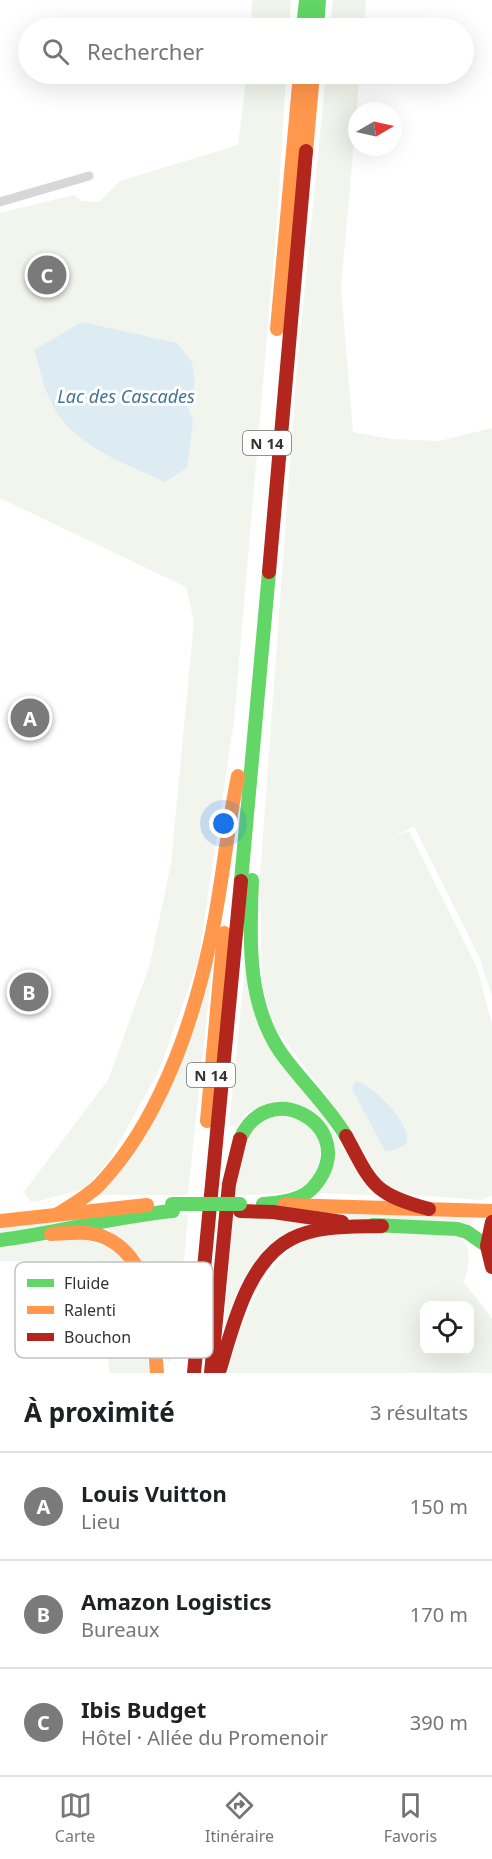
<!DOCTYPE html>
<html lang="fr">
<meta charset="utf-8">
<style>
:root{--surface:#fff;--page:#f6f6f6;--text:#202124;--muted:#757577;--line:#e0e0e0;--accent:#7a7a7a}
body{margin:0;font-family:"Noto Sans",sans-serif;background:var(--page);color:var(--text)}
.controls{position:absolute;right:18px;bottom:18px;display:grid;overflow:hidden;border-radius:12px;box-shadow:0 6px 24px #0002}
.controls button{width:54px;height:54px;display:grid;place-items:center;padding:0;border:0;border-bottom:2px solid var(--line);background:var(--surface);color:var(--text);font:30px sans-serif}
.compass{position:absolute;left:348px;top:102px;width:54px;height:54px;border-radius:50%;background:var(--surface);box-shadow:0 6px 24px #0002;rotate:81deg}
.you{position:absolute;left:224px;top:824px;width:21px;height:21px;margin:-15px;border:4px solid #fff;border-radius:50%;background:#1a73e8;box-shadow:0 0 0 9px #1a73e833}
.badge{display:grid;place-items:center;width:39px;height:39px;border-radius:50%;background:var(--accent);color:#fff;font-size:20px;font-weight:700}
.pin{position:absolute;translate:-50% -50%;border:3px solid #fff;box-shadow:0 2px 6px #0006}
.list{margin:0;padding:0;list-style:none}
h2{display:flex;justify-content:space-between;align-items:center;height:78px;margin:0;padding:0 24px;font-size:26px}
h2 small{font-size:20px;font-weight:400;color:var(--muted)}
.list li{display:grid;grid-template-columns:39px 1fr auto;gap:18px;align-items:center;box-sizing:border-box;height:108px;padding:0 24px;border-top:2px solid var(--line)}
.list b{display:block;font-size:22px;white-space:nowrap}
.list p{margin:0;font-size:20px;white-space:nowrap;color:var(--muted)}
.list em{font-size:20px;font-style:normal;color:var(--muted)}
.icon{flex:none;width:33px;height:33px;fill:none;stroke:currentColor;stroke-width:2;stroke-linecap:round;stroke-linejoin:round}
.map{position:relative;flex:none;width:492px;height:1373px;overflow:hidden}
.search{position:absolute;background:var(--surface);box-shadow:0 6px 24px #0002;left:18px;right:18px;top:18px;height:66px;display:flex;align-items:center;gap:15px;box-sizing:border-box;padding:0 21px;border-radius:33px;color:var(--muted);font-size:22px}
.sheet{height:402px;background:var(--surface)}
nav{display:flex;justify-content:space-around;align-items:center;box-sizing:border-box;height:84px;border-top:2px solid var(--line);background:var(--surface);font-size:16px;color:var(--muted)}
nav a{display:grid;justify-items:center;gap:3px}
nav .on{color:var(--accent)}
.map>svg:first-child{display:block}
</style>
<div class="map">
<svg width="492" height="1373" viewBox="0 0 492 1373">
<rect width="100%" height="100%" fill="#fff"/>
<g fill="#f1f5ed" fill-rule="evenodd">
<path d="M252,0H291L289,28H251Z"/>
<path d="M333,0H366L364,28H330Z"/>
<path d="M247,74H286L278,208L234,720L198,962L159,1070L109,1161L84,1189L35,1202L30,1201L24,1192L108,1080L150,964L171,864L194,621L186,587L0,498V213L74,195L82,201L99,202L120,181L238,145Z"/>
<path d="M326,74H360L341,287L353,432L391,439L439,441L492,428V996L480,959L414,826L394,837L409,831L477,968L492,1024V1195L481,1200L404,1194L383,1183L325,1093L275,1028L262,984L260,878L297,367Z"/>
<path d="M213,958L188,1195H97L113,1179Z"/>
<path d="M245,968L251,991L371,1195L316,1193L333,1136L265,1104L246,1114L237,1127L229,1126Z"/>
<path d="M284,1115C298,1118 315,1127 319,1142C324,1158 314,1184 298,1189C278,1195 255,1195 233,1195L249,1135L265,1119Z"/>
<path d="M285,1209L474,1218L470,1227L360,1221Z"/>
<path d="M120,1212L83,1224L0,1235V1225Z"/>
<path d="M178,1215H188L176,1350L170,1362L162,1358L157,1262L140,1266L107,1228L108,1225Z"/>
<path d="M257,1215L315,1224L291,1233L223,1347L233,1216Z"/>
<path d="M382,1232C397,1232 455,1230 463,1240C472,1250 468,1271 464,1282L492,1319V1373H228C236,1333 266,1252 309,1239C331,1233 359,1234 382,1232ZM424,1306H470V1350H424Z"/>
<path d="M76,1237L119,1251L139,1290L150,1373H109L106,1284L92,1261H0V1245Z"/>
</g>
<g fill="#ddebf3">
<path d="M82,322L177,343L192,362L195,384L187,405L193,422L187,468L165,482C121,461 67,445 48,395C42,381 39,365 34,350Z"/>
<path d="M356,1081C375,1087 411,1123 407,1143L396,1150L385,1151L352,1089Z"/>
</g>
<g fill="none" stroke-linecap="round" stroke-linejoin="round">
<path stroke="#d7d7d7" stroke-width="9" d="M0,202L89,176"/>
<g stroke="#63d668" stroke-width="14">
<path d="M303,28L306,0"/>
<path d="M317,28L319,0"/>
<path d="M252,880C250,939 246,1002 281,1053C302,1082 327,1105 346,1136"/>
<path d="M241,881L269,572"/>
<path d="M240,1139C267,1077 351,1122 322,1175C317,1184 310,1193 299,1197C288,1202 275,1203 263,1204"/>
<path d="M373,1225L457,1229L467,1232L487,1246"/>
<path d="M0,1240C58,1233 115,1216 173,1211"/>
</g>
<g stroke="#ff974d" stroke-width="14">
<path d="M306,151L313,74"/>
<path d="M277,329L300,74"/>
<path d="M207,1121L224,933"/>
<path d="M284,1205L492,1211"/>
<path d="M58,1214C72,1205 87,1197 99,1185C158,1123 191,1029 209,947C222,891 226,833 238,776"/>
<path d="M0,1221L147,1205"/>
<path d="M51,1234C69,1233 89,1230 106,1238C154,1260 153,1328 157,1373"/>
</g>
<g stroke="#b3261e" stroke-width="14">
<path d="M269,572L306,151"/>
<path d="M346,1136C372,1184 372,1194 429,1209"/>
<path d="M240,1211L273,1212L342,1222"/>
<path d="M492,1222L487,1246L492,1267"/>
<path d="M220,1369C233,1326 248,1261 291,1239C318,1225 353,1227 382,1226"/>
<path d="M194,1373L241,881"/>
<path d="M211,1373L229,1184L240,1139"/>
</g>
<path stroke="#63d668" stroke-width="14" d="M172,1204H240"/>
</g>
<g text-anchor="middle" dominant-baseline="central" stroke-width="6" stroke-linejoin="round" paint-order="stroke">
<g fill="#fff" stroke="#707070" stroke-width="1.5">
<rect x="243" y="431" width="48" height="24" rx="4.5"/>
<rect x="187" y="1063" width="48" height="24" rx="4.5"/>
</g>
<g font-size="15" font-weight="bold" fill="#333">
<text x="267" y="443">N 14</text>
<text x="211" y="1075">N 14</text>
</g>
<g font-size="18" font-style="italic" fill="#3f7597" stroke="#fff">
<text x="126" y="396">Lac des Cascades</text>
</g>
</g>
<rect x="15" y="1262" width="198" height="96" rx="9" fill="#fff" stroke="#c2c2c2" stroke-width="1.5"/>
<rect x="27" y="1279" width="27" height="8" fill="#63d668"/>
<rect x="27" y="1306" width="27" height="8" fill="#ff974d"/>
<rect x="27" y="1333" width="27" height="8" fill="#b3261e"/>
<g font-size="16" fill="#333">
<text x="64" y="1289">Fluide</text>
<text x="64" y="1316">Ralenti</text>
<text x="64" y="1343">Bouchon</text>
</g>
</svg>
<div class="controls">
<button><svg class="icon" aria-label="locate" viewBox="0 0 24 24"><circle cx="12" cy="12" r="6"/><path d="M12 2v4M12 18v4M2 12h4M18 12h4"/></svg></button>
</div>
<svg class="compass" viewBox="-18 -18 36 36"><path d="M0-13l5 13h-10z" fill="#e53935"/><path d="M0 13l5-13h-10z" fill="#757577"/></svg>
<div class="you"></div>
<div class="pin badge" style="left:30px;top:718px">A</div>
<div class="pin badge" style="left:29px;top:992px">B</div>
<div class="pin badge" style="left:47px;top:275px">C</div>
<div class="search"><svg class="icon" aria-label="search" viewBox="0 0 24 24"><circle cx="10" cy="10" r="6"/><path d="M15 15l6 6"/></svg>Rechercher</div>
</div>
<section class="sheet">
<h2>À proximité<small>3 résultats</small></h2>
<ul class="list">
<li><span class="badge">A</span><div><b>Louis Vuitton</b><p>Lieu</p></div><em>150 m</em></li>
<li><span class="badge">B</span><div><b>Amazon Logistics</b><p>Bureaux</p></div><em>170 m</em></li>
<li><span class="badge">C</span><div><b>Ibis Budget</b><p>Hôtel · Allée du Promenoir</p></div><em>390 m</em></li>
</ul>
</section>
<nav>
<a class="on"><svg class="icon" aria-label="map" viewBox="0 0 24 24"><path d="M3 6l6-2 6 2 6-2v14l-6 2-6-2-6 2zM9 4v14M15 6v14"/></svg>Carte</a>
<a><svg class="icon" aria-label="directions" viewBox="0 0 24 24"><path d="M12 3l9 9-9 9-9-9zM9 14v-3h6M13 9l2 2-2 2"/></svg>Itinéraire</a>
<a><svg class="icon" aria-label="saved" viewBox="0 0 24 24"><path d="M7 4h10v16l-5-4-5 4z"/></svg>Favoris</a>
</nav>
